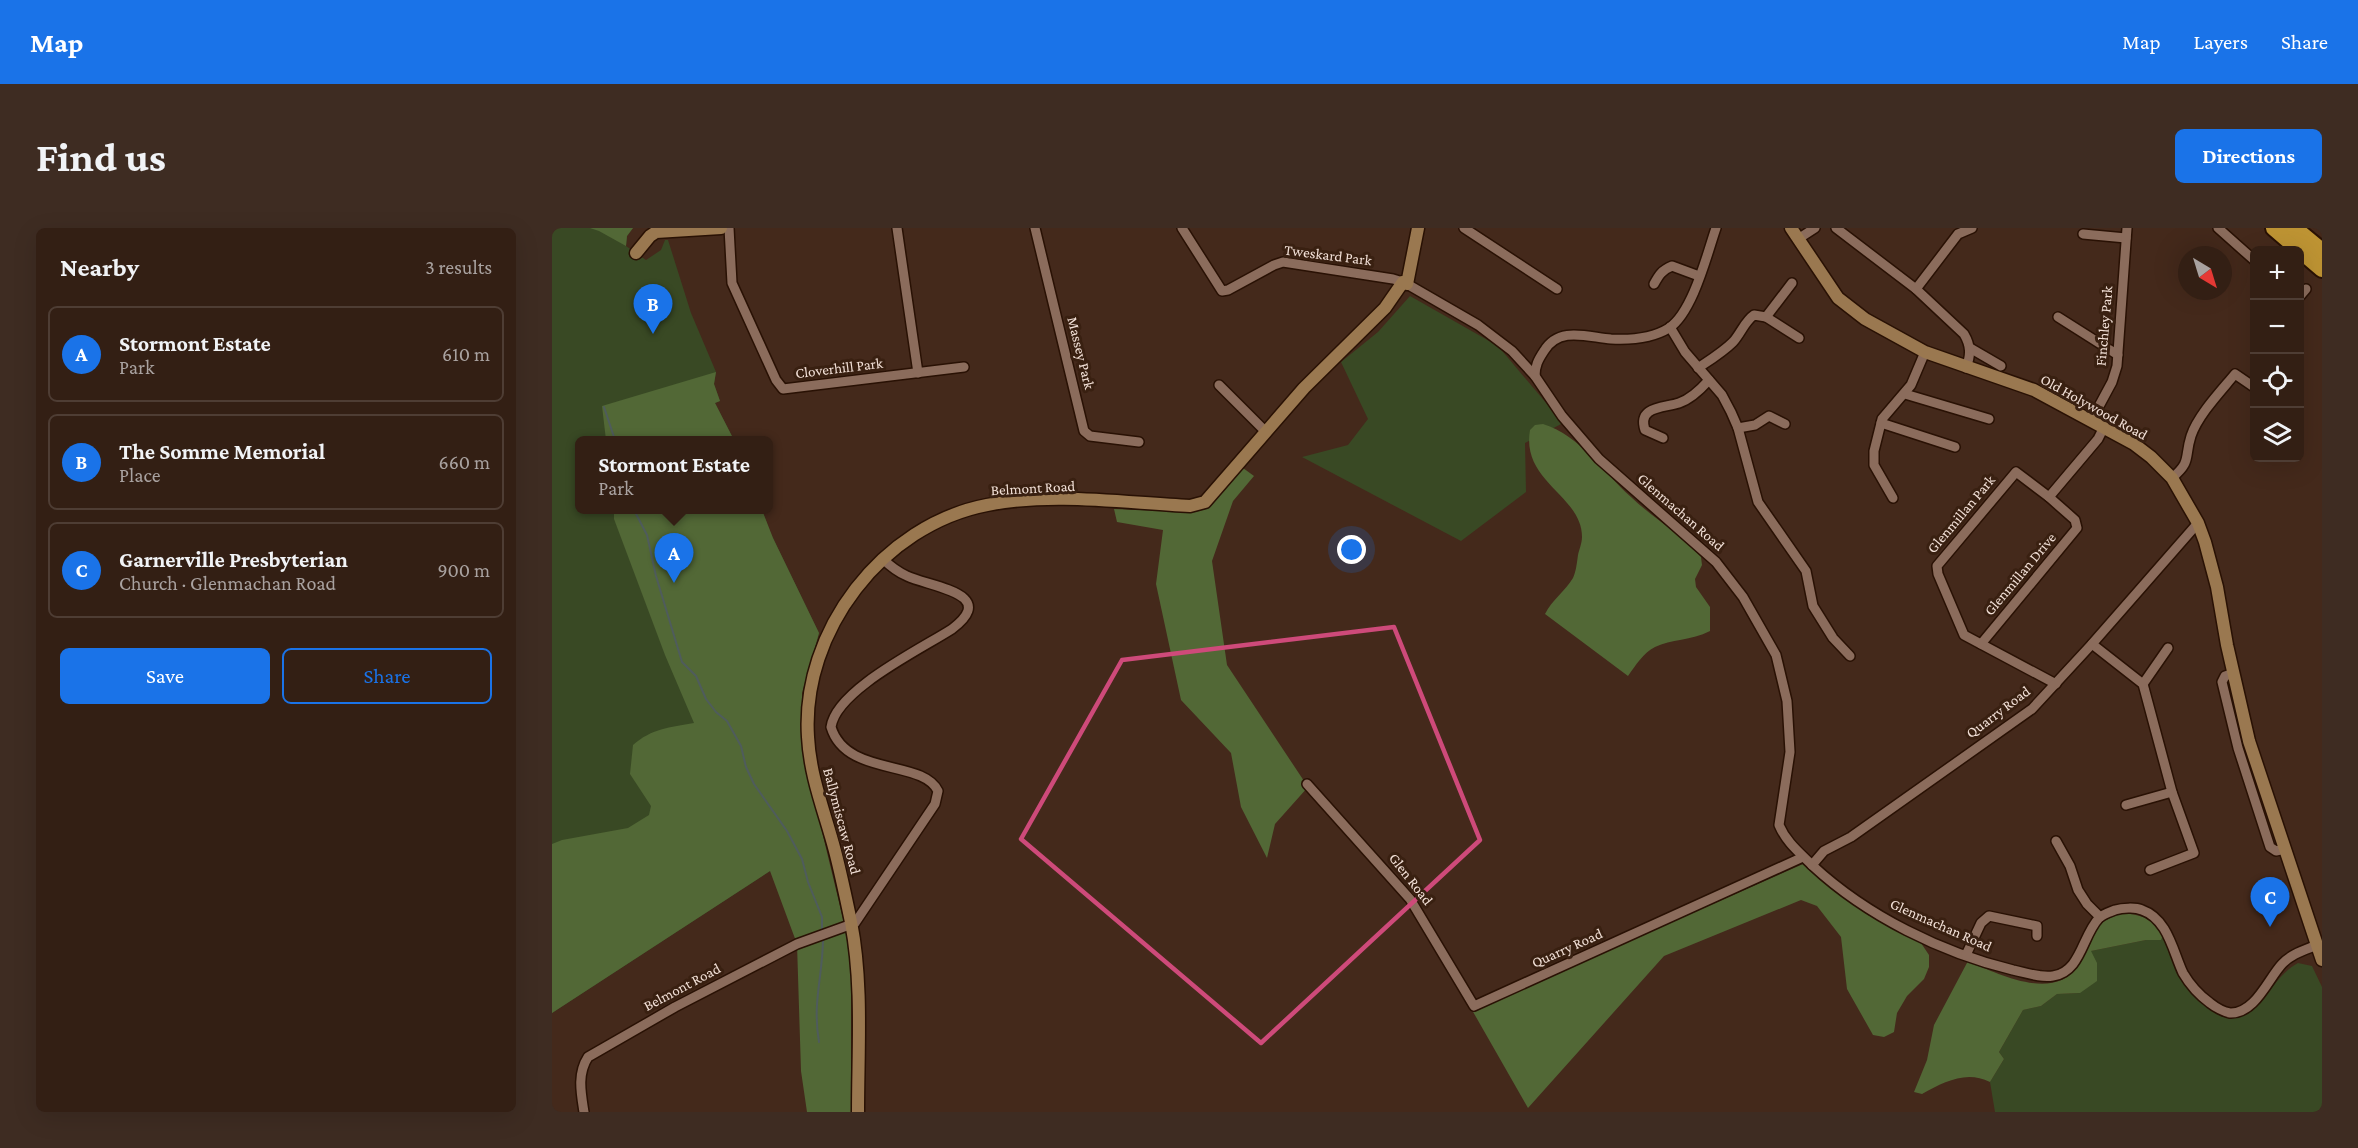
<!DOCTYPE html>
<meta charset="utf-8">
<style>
:root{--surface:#331f14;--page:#3e2c22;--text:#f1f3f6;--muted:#a9a2a0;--line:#4e3d34;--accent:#1a73e8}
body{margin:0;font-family:"Crimson Pro",serif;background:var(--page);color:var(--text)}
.controls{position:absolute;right:18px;top:18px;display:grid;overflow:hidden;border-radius:9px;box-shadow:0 6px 24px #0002}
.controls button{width:54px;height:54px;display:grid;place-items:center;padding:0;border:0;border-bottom:2px solid var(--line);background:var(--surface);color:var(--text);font:30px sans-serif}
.compass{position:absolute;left:1626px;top:18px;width:54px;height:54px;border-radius:50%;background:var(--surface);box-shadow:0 6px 24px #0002;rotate:142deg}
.you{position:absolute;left:800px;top:322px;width:21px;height:21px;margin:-15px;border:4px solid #fff;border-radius:50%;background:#1a73e8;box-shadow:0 0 0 9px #1a73e833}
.badge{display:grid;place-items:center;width:39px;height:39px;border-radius:50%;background:var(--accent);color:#fff;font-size:20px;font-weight:700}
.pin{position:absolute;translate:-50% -50px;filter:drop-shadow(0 2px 3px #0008)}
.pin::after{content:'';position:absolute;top:32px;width:21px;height:18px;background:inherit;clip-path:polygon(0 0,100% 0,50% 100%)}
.popup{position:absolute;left:23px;top:208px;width:198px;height:78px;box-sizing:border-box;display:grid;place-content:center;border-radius:9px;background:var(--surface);filter:drop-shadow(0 2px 4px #0005);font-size:20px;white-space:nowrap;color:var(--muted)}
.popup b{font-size:22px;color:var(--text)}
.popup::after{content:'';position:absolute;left:50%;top:100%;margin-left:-12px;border:12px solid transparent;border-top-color:var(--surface)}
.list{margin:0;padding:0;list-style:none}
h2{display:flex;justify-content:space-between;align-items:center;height:78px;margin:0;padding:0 24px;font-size:26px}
h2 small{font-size:20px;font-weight:400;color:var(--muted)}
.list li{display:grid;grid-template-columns:39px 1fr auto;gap:18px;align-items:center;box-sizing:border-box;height:96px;margin:0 12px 12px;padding:0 12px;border:2px solid var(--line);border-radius:9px}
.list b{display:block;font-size:22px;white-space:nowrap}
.list p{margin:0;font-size:20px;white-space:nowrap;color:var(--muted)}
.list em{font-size:20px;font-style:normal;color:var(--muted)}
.actions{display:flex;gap:12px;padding:18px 24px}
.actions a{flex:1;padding:14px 0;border:2px solid var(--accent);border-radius:9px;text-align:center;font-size:21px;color:var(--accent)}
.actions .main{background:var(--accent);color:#fff}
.icon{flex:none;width:33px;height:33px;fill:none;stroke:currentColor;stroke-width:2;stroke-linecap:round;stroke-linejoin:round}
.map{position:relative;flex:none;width:1770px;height:884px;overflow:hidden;border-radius:9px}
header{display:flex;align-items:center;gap:36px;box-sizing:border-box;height:84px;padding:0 30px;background:var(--accent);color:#fff}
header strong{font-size:28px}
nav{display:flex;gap:33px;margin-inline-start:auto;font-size:21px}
.intro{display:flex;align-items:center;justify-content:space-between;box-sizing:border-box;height:144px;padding:0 36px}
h1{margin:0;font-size:42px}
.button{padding:15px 27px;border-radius:9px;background:var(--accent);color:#fff;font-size:21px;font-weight:700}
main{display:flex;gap:36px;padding:0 36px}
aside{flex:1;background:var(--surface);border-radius:9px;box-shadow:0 6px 24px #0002}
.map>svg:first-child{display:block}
</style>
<header>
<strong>Map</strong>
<nav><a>Map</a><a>Layers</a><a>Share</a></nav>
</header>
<div class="intro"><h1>Find us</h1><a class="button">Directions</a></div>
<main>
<aside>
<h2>Nearby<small>3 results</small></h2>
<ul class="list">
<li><span class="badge">A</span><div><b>Stormont Estate</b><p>Park</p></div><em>610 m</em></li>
<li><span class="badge">B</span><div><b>The Somme Memorial</b><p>Place</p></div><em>660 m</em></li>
<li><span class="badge">C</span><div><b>Garnerville Presbyterian</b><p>Church · Glenmachan Road</p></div><em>900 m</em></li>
</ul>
<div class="actions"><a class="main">Save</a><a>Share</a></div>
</aside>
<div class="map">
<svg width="1770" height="884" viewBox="0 0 1770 884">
<rect width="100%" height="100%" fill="#44291b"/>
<g fill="#394924">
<path d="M0,0H81L75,8L74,18L94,32L109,22L113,12H116L139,85L164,144L162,156L168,173L163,175L182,212H27V282H210L219,306L267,405L250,465L253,533L266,594L218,643L0,785Z"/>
<path d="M858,68L946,118L1011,195L973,215L974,264L909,313L750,229L796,217L816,191L789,134L826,104Z"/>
<path d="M1612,705L1655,777L1689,787C1715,775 1722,748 1746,735L1760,738L1770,759V884H1443L1438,854L1452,831L1447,824L1471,782L1489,778L1505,766L1528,765L1539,723L1594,712H1608Z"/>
</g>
<g fill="#526836">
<path d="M38,0H81L75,8L74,18L47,3Z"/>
<path d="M164,144L162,156L168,173L163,175L182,212H54L50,178Z"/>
<path d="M991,196C1029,208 1051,244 1079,269C1101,290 1129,306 1149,329L1150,337L1143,351L1144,359L1158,379V403C1139,413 1119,411 1103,419C1091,425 1084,437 1076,448L993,386C1000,372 1013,363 1021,350C1024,344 1025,334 1026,327C1027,322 1030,315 1030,309C1030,267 969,254 978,202L983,197Z"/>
<path d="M691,240L702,248L681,273L660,333L675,437L756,559L723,596L715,630L689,579L679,525L629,472L604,356L611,302L565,294L562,281L643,284L657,280Z"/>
<path d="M62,282H210L221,310L267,405L250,465L253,533L293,699L299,743V884H255L249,843L245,716L218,643L0,785V616L10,612L76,600L97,587L99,578L78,546L81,517C99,501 118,499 142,495L113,427L62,291Z"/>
<path d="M1251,636L1316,687L1369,715L1377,727V739L1372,751L1355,768L1345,785L1342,804L1332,809L1321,807L1295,761L1289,709L1265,678L1249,672L1112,728L976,880L920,782Z"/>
<path d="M1570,685C1589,687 1600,690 1612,705L1609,712H1594L1539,723L1545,735V753L1528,765L1505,766L1489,778L1471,782L1447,824L1452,831L1438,854C1414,842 1392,854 1370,866L1362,864L1375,832L1382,797L1416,733C1446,746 1502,774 1526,738C1529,733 1531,727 1533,721C1541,699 1549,693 1570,685Z"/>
</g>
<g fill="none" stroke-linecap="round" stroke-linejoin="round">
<g stroke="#4f5c5c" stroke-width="2">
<path d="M52,179L63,212"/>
<path d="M82,282L95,307L104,348L130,434L144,448L154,471L164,484L175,493L189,518L194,539L202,556L235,603L250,631L256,654L270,689V704"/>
<path d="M267,814C260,774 271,748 271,710"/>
</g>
<defs>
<g id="street">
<path d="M177,0L180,55L224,152L231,161L412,139"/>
<path d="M345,0L366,145"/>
<path d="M483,0L532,203L538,208L587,214"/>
<path d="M630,0L670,63L676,62L722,37L731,34L841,51L851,54"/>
<path d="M912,0L1005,61"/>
<path d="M1284,0L1364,61L1412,106C1419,118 1419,127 1414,140"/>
<path d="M1666,0L1702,32"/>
<path d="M1531,6L1574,10"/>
<path d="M1246,11L1263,0"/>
<path d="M855,56L926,97L960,123L983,148L1010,188L1047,231L1164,334L1191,369L1224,427L1235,473L1238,524L1227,597C1234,614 1248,625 1261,638C1315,688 1390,725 1461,742C1475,745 1488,750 1501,748C1529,744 1530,708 1547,690C1551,686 1558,684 1563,682C1570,680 1583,679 1590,682C1616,691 1621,724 1631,745C1638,757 1647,767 1658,775C1663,779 1672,784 1678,785C1703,786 1716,751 1730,736C1739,726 1753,722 1765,717"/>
<path d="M1102,56C1107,47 1110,42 1120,38L1147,48"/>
<path d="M1364,61L1406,6L1420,0"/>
<path d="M1748,68L1754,61"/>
<path d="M1214,89L1247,110"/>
<path d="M1506,89L1566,127"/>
<path d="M1118,99L1133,124L1170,167L1179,184L1186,200L1206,274L1254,343L1261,378L1281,410L1298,428"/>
<path d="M1418,120L1449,138"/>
<path d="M1146,140C1158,132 1171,124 1181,114C1189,105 1193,93 1202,87L1214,89L1240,55"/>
<path d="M983,148C983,138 986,132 992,123C1007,98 1035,109 1059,111C1078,112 1101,110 1117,100C1141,84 1155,26 1164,0"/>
<path d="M667,157L714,204"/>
<path d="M1353,166L1437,191"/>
<path d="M1539,193L1560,154L1565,138L1575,0"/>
<path d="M1329,195L1403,219"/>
<path d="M1186,200L1203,197L1217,188L1233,196"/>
<path d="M1111,210L1093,202C1085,178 1112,180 1127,175C1139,171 1149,161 1157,152"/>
<path d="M1620,250C1640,233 1632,230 1639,208C1646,187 1669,163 1683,146L1702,159"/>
<path d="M1341,270L1322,237V223L1330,191L1359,157L1373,124"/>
<path d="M1429,416L1525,300L1523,292L1497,269"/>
<path d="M1540,416L1591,456L1620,564L1642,625L1598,642"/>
<path d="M1682,445L1673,448L1670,454L1686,520L1718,619L1724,623L1733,621"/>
<path d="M1504,456L1412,407L1386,346L1385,338L1464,244L1497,269L1546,211L1552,199"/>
<path d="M1591,456L1616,420"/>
<path d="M755,556L858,671L922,778L1251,629"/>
<path d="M1574,577L1620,564"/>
<path d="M1504,613L1518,638L1526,662L1535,676L1548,689"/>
<path d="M1260,637L1272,623L1299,609L1480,481L1540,416L1646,295"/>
<path d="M1414,727L1429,695L1437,688L1485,698V708"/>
<path d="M32,884C29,865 25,846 36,829L123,779L245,716L303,695L383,576L386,563C371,531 294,549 279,499C284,462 369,421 400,401C448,365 378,359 355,348C346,344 338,338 331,331"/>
</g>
<g id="secondary">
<path d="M1239,0L1286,70L1313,91L1373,124L1482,162L1582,216L1599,229L1620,250L1646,295L1653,314L1665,359L1675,417L1697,513L1770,732"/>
<path d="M84,25L98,8L104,4L169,0"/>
<path d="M306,884C306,821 311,756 299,694C294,670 289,646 283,623C273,585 258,549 256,509C249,403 331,297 435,277C501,264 572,275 638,278L653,274L752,160L833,80L851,54L855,56L866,0"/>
</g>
<g id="highway">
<path d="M1722,0L1770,41"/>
<path d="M1742,0L1770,23"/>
</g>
</defs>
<use href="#street" stroke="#291104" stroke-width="12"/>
<use href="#secondary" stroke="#291104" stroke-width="15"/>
<use href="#highway" stroke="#291104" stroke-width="20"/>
<use href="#street" stroke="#8b6c5c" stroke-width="9"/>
<use href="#secondary" stroke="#9a7850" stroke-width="12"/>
<use href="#highway" stroke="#bd9333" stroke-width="16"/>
</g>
<path fill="none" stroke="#ce4a7a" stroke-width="4.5" stroke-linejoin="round" d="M842,399L928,612L709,815L469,611L570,432Z"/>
<g text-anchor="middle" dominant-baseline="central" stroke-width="6" stroke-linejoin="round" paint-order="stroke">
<g font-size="15" fill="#f2e0d7" stroke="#392011">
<text transform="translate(776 27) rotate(7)">Tweskard Park</text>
<text transform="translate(1552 98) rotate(-85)">Finchley Park</text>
<text transform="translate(529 125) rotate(76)">Massey Park</text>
<text transform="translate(287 140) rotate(-7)">Cloverhill Park</text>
<text transform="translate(1542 179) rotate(29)">Old Holywood Road</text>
<text transform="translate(481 260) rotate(-3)">Belmont Road</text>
<text transform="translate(1129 284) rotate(41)">Glenmachan Road</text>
<text transform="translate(1409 286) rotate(-50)">Glenmillan Park</text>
<text transform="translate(1468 346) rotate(-50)">Glenmillan Drive</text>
<text transform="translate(1446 484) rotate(-37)">Quarry Road</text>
<text transform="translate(290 593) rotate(75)">Ballymiscaw Road</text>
<text transform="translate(859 651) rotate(52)">Glen Road</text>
<text transform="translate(1389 697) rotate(24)">Glenmachan Road</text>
<text transform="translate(1015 720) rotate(-24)">Quarry Road</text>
<text transform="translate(130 759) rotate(-28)">Belmont Road</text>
</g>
</g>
</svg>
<div class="controls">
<button>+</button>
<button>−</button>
<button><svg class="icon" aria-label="locate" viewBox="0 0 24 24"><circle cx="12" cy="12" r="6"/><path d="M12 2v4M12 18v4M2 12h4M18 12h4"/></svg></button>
<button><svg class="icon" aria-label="layers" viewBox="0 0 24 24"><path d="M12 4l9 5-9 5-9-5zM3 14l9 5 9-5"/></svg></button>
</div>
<svg class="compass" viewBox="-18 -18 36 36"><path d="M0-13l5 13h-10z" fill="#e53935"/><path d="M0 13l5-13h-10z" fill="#a9a2a0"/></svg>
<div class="you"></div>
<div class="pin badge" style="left:122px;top:355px">A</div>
<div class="popup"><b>Stormont Estate</b>Park</div>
<div class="pin badge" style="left:101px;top:106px">B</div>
<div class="pin badge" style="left:1718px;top:699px">C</div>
</div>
</main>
